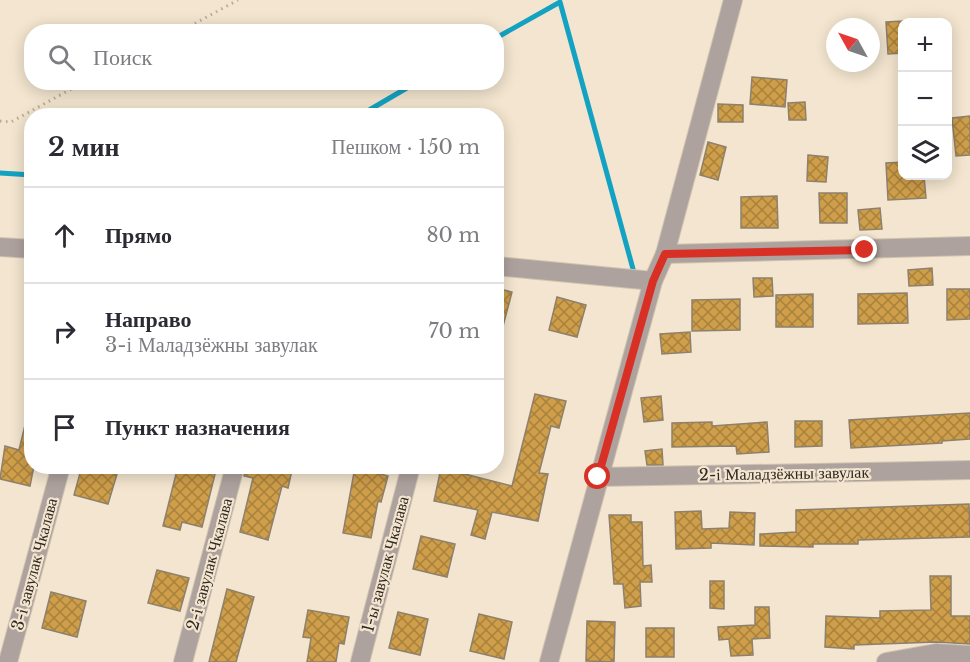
<!DOCTYPE html>
<html lang="ru">
<meta charset="utf-8">
<style>
:root{--surface:#fff;--page:#f7f7f7;--text:#2b2b33;--muted:#7c7c81;--line:#e1e1e2}
body{margin:0;font-family:"Libre Baskerville",serif;background:var(--page);color:var(--text)}
.controls{position:absolute;right:18px;top:18px;display:grid;overflow:hidden;border-radius:12px;box-shadow:0 3px 15px #0003}
.controls button{width:54px;height:54px;display:grid;place-items:center;padding:0;border:0;border-bottom:2px solid var(--line);background:var(--surface);color:var(--text);font:30px sans-serif}
.compass{position:absolute;left:826px;top:18px;width:54px;height:54px;border-radius:50%;background:var(--surface);box-shadow:0 3px 15px #0003;rotate:310deg}
.stop{position:absolute;width:18px;height:18px;margin:-14px;border:4px solid #d93025;border-radius:50%;background:#fff}
.stop.end{background:#d93025;border-color:#fff;box-shadow:0 2px 6px #0008}
.list{margin:0;padding:0;list-style:none}
h2{display:flex;justify-content:space-between;align-items:center;height:78px;margin:0;padding:0 24px;font-size:26px}
h2 small{font-size:20px;font-weight:400;color:var(--muted)}
.list li{display:grid;grid-template-columns:39px 1fr auto;gap:18px;align-items:center;box-sizing:border-box;height:96px;padding:0 24px;border-top:2px solid var(--line)}
.list b{display:block;font-size:22px;white-space:nowrap}
.list p{margin:0;font-size:20px;white-space:nowrap;color:var(--muted)}
.list em{font-size:20px;font-style:normal;color:var(--muted)}
.icon{flex:none;width:33px;height:33px;fill:none;stroke:currentColor;stroke-width:2;stroke-linecap:round;stroke-linejoin:round}
.map{position:relative;flex:none;width:970px;height:662px;overflow:hidden}
.search{position:absolute;background:var(--surface);box-shadow:0 3px 15px #0003;left:24px;top:24px;width:480px;height:66px;display:flex;align-items:center;gap:15px;box-sizing:border-box;padding:0 21px;border-radius:24px;color:var(--muted);font-size:22px}
.panel{position:absolute;background:var(--surface);box-shadow:0 3px 15px #0003;left:24px;top:108px;width:480px;height:366px;border-radius:24px}
.map>svg:first-child{display:block}
</style>
<div class="map">
<svg width="970" height="662" viewBox="0 0 970 662">
<defs>
<pattern id="building-cross-hatch" width="8" height="8" patternUnits="userSpaceOnUse" patternTransform="scale(1.5)"><rect width="8" height="8" fill="#cf9e4a"/><path d="M0 0l8 8M0 8l8-8" fill="none" stroke="#a8813d"/></pattern>
</defs>
<rect width="100%" height="100%" fill="#f3e5cf"/>
<g fill="none" stroke-linecap="round" stroke-linejoin="round">
<g stroke="#14a2c2" stroke-width="5">
<path d="M496,38L560,2L633,269"/>
<path d="M359,116L417,82"/>
<path d="M0,173L32,175"/>
</g>
</g>
<g fill="url(#building-cross-hatch)" stroke="#8d816d" stroke-width="1.5">
<path d="M903,21V53L888,54L886,22Z"/>
<path d="M752,77L787,80L785,107L750,104Z"/>
<path d="M805,102L806,120H789L788,103Z"/>
<path d="M718,104L743,105V122H718Z"/>
<path d="M970,116V155L956,156L952,118Z"/>
<path d="M708,142L726,147L718,180L700,175Z"/>
<path d="M808,155L828,157L826,182L807,181Z"/>
<path d="M903,162V176H924L926,198L888,200L886,163Z"/>
<path d="M819,193H847V223H820Z"/>
<path d="M777,196L778,228H741V197Z"/>
<path d="M880,208L882,229L860,230L858,210Z"/>
<path d="M932,268L933,285L909,286L908,270Z"/>
<path d="M753,278H772L773,296L754,297Z"/>
<path d="M496,288L512,292L501,334L496,333Z"/>
<path d="M947,289H970V319L947,320Z"/>
<path d="M907,293L908,323L858,324V294Z"/>
<path d="M813,294V327H776V295Z"/>
<path d="M557,297L586,305L577,337L549,330Z"/>
<path d="M740,299V330L692,331V300Z"/>
<path d="M690,332L691,352L662,354L660,334Z"/>
<path d="M535,394L566,401L559,428L551,426L539,473L548,474L538,521L492,512L485,539L471,535L478,510L434,501L441,468L512,486Z"/>
<path d="M661,396L663,420L644,422L641,398Z"/>
<path d="M970,413V439L942,441V443L851,448L849,420Z"/>
<path d="M26,421L32,422V466H34L30,486L0,479L5,446L19,450Z"/>
<path d="M795,421H822V446L795,447Z"/>
<path d="M712,422V426L767,422L769,452L737,454L736,446L672,447V423Z"/>
<path d="M662,449L663,465H647L645,451Z"/>
<path d="M82,466L117,474L108,504L74,495Z"/>
<path d="M178,466H217L202,527L182,522L180,530L163,526Z"/>
<path d="M246,466H293L288,488L282,486L268,540L240,532L253,478L244,476Z"/>
<path d="M355,467L388,476L381,502L378,501L371,538L343,533Z"/>
<path d="M969,504L970,537L858,540V544H813V547L760,546V534L796,532V510Z"/>
<path d="M701,511L702,529L729,528L730,512L755,513L754,545L711,543V548L676,549L675,512Z"/>
<path d="M609,515H631V522H642L643,566L651,565L652,582H640L641,606L625,608L623,584H614Z"/>
<path d="M421,536L455,544L447,577L413,569Z"/>
<path d="M157,570L189,578L180,611L148,603Z"/>
<path d="M930,576H951V616H970V644L936,642L854,645V649L825,647L826,616L880,618V611L931,610Z"/>
<path d="M710,581H724V609L710,608Z"/>
<path d="M227,589L254,597L236,662H209Z"/>
<path d="M51,592L86,601L77,637L42,628Z"/>
<path d="M755,607H769L770,638L752,639L753,655L731,656L729,639L719,640L718,627L755,625Z"/>
<path d="M308,610L349,617L344,644L339,643L336,662H307L311,638L303,637Z"/>
<path d="M398,612L428,619L420,655L389,648Z"/>
<path d="M479,614L512,622L504,659L470,651Z"/>
<path d="M587,621L615,622L614,662L586,661Z"/>
<rect x="646" y="628" width="28" height="29"/>
</g>
<g fill="none" stroke-linecap="round" stroke-linejoin="round">
<defs>
<g id="minor">
<path d="M0,247L32,249"/>
<path d="M665,254L970,246"/>
<path d="M496,266L653,281"/>
<path d="M598,477L970,470"/>
<path d="M8,662L61,466"/>
<path d="M183,662L235,466"/>
<path d="M360,662L411,466"/>
<path d="M549,662L653,281L665,254L733,0"/>
<path d="M886,662L936,653L970,655"/>
</g>
</defs>
<use href="#minor" stroke="#cfc3b0" stroke-width="20"/>
<g stroke="#b6ab99" stroke-width="3" stroke-dasharray="1.5 4.5" stroke-linecap="butt">
<path d="M179,32L238,0"/>
<path d="M0,121L11,122L84,82"/>
</g>
<use href="#minor" stroke="#aea29e" stroke-width="18"/>
</g>
<g fill="none" stroke-linecap="round" stroke-linejoin="round">
<path stroke="#d93025" stroke-width="8" d="M598,477L653,281L665,254L865,250"/>
</g>
<g text-anchor="middle" dominant-baseline="central" stroke-width="4.5" stroke-linejoin="round" paint-order="stroke">
<g font-size="16" fill="#2d2820" stroke="#f3e5cf">
<text transform="translate(784 473) rotate(-1)">2-і Маладзёжны завулак</text>
<text transform="translate(34 564) rotate(-75)">3-і завулак Чкалава</text>
<text transform="translate(209 564) rotate(-75)">2-і завулак Чкалава</text>
<text transform="translate(385 564) rotate(-75)">1-ы завулак Чкалава</text>
</g>
</g>
</svg>
<div class="controls">
<button>+</button>
<button>−</button>
<button><svg class="icon" aria-label="layers" viewBox="0 0 24 24"><path d="M12 4l9 5-9 5-9-5zM3 14l9 5 9-5"/></svg></button>
</div>
<svg class="compass" viewBox="-18 -18 36 36"><path d="M0-13l5 13h-10z" fill="#e53935"/><path d="M0 13l5-13h-10z" fill="#7c7c81"/></svg>
<div class="stop" style="left:598px;top:477px"></div>
<div class="stop end" style="left:865px;top:250px"></div>
<div class="search"><svg class="icon" aria-label="search" viewBox="0 0 24 24"><circle cx="10" cy="10" r="6"/><path d="M15 15l6 6"/></svg>Поиск</div>
<section class="panel">
<h2>2 мин<small>Пешком · 150 m</small></h2>
<ul class="list">
<li><svg class="icon" aria-label="ahead" viewBox="0 0 24 24"><path d="M12 20V5M6 11l6-6 6 6"/></svg><div><b>Прямо</b></div><em>80 m</em></li>
<li><svg class="icon" aria-label="right" viewBox="0 0 24 24"><path d="M7 20v-9h11M14 6l5 5-5 5"/></svg><div><b>Направо</b><p>3-і Маладзёжны завулак</p></div><em>70 m</em></li>
<li><svg class="icon" aria-label="arrive" viewBox="0 0 24 24"><path d="M6 21V4h12l-3 4 3 4H6"/></svg><div><b>Пункт назначения</b></div></li>
</ul>
</section>
</div>
